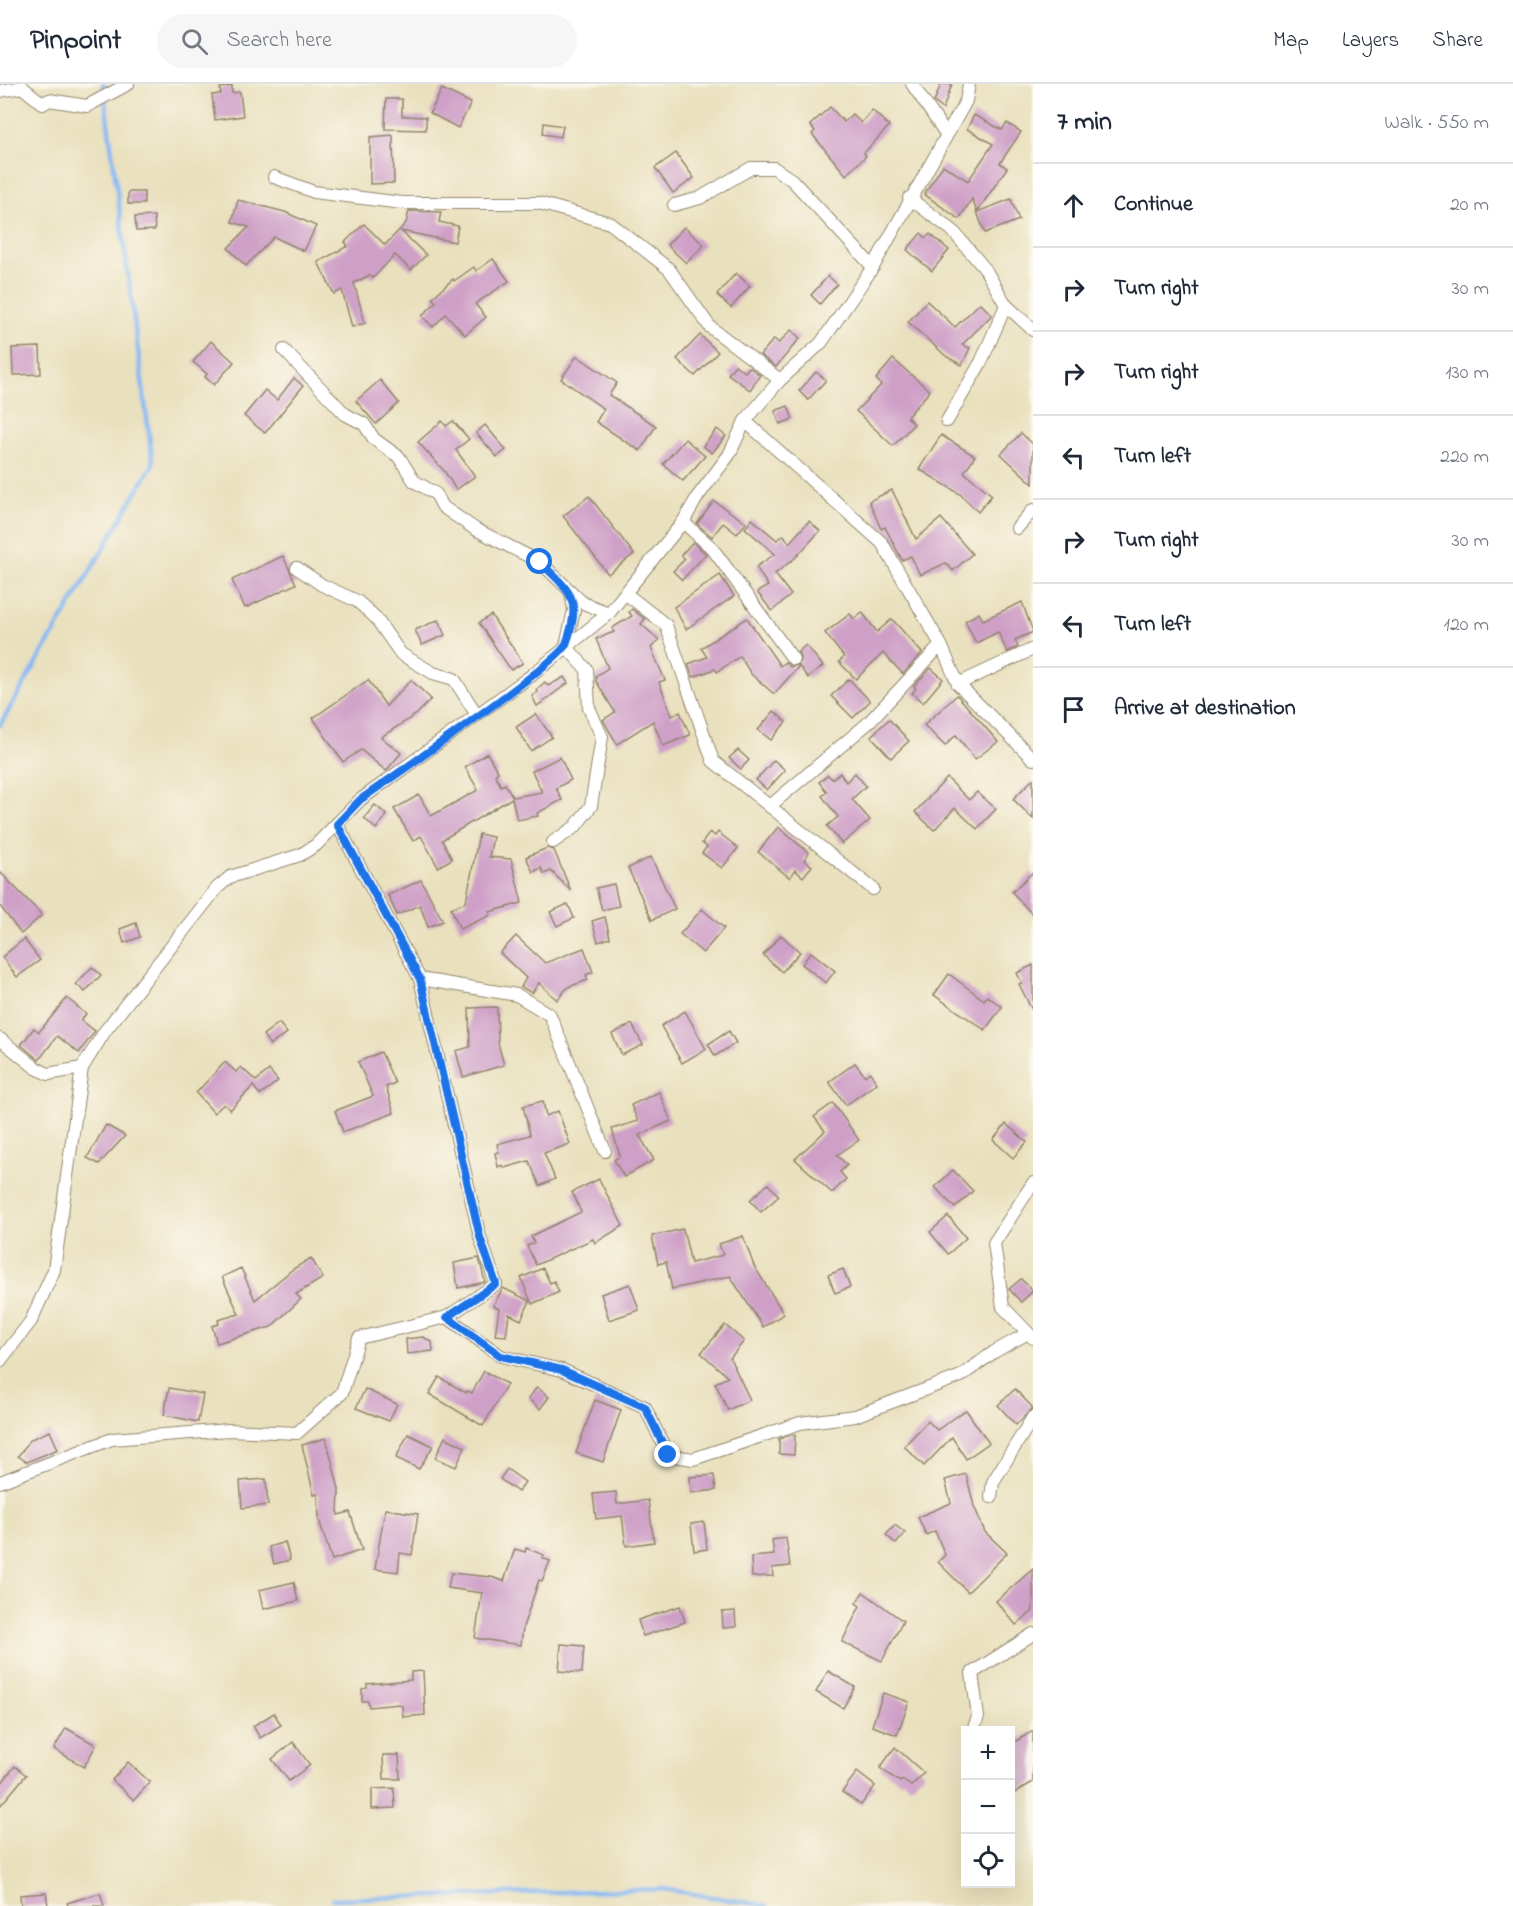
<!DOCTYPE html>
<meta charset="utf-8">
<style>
:root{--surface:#fff;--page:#f6f6f7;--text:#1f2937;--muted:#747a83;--line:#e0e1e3}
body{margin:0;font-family:"Indie Flower",sans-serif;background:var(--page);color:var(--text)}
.controls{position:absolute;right:18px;bottom:18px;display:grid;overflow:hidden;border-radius:0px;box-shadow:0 6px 24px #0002}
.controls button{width:54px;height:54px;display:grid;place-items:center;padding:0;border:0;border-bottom:2px solid var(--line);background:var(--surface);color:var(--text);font:30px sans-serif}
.stop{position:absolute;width:18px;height:18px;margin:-14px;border:4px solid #1a73e8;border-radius:50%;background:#fff}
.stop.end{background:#1a73e8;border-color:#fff;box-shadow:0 2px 6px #0008}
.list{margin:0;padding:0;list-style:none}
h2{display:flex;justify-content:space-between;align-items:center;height:78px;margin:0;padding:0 24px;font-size:26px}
h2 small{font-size:20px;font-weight:400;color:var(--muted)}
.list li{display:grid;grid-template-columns:39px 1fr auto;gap:18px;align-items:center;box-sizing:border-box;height:84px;padding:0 24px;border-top:2px solid var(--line)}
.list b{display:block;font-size:22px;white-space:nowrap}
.list em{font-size:20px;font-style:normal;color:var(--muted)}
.icon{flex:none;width:33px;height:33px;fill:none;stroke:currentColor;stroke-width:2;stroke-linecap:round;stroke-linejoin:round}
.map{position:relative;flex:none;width:1033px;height:1822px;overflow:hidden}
header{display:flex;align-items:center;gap:36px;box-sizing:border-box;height:84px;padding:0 30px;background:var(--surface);border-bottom:2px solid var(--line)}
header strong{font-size:28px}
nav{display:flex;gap:33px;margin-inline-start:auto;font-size:21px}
.search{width:420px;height:54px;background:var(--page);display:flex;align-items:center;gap:15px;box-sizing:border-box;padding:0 21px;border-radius:33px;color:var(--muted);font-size:22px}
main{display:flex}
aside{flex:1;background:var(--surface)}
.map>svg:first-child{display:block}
</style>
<header>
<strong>Pinpoint</strong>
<div class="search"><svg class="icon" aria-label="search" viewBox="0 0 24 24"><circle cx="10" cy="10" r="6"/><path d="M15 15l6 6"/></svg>Search here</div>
<nav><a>Map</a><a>Layers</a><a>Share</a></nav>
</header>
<main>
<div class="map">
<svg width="1033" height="1822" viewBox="0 0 1033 1822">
<rect width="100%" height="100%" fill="#fbf7ec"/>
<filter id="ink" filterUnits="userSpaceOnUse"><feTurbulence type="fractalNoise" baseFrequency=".0167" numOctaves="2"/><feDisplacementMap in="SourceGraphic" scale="12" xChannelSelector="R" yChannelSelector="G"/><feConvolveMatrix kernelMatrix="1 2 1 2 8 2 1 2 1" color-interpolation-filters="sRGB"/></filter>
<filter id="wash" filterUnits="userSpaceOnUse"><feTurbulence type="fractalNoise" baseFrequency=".008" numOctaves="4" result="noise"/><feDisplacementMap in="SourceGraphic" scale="24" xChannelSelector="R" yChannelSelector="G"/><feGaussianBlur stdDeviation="1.35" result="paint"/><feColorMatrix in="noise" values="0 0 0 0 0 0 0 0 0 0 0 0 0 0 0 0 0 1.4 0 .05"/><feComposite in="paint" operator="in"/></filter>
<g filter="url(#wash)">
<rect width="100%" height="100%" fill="#e9e0bd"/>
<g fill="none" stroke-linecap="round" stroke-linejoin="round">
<g stroke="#86b8f3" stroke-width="4.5">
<path d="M0,641L153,380L103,0"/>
<path d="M333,1815L664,1805L767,1822"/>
</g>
</g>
<g id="blocks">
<g fill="#ce9fc7">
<path d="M941,0H952L943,25L934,18Z"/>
<path d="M232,2V9L240,8L243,32L215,36L212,11L221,10L220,4Z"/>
<path d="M442,5L471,19L458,44L430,29Z"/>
<path d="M386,15H402V32L426,33V46L385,45Z"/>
<path d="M830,23L844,38L852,30L861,39L872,26L889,42L864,69L866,72L846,91L812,50L815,47L810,41Z"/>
<path d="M974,31L1002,46L1007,39L1021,48L1000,79L1007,84L977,128L1011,115L1019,136L985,149L972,115L959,135L924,110L943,81L968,97L993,60L967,45Z"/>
<path d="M544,39L563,42L561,53L543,50Z"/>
<path d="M393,51L394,99L370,100V53Z"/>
<path d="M676,69L694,94L673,109L655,84Z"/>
<rect x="128" y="108" width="16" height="12"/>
<path d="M238,116L285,128L316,142L304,167L274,153L246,182L228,164L249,143L232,138Z"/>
<path d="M409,127L441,128L439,138L458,142L455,158L401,147L426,171L411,186L395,171L373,194L370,191L354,199L365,239L352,243L342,206L334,210L318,178L348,162L345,158L364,140L385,161L406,139Z"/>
<path d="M154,132L155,146L136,147L135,133Z"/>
<path d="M684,143L704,161L686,179L667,161Z"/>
<path d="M921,149L926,154L930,150L949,166L932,187L907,166Z"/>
<path d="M493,175L509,197L475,220L486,233L465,251L446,230L433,243L422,232L436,218L432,214L453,195L454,197L474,183L476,187Z"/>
<path d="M736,189L750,202L731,224L717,211Z"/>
<path d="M828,192L837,200L820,220L811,211Z"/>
<path d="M927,217L955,243L980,219L992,231L962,261L970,264L962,281L947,273L908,238Z"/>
<path d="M791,246L800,254L776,283L760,271L774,255L779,259Z"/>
<path d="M700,251L718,268L695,292L677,275Z"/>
<path d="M211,257L234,278L214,301L205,293L207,290L193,278Z"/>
<path d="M40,263L41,290L13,291L12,264Z"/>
<path d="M577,272L617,299L609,311L656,342L640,367L596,338L604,325L561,295Z"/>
<path d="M893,275L930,307L907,333L914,340L893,362L856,327L881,301L876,295Z"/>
<path d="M735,281L745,288L749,283L760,291L750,306L728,290Z"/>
<path d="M816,288L826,296L808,316L799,307Z"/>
<path d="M294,294L303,302L265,349L244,332L265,306L277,316Z"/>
<path d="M380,296L399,319L376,340L356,317Z"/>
<path d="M788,322L793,335L780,340L775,327Z"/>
<path d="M442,337L446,342L453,337L469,355L456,366L475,392L456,406L445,388L418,358Z"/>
<path d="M485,341L506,366L497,373L476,349Z"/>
<path d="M717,345L726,352L712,369L703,362Z"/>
<path d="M1021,349L1033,360V400L1001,370Z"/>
<path d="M941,351L975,372L964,388L992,411L978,428L960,410L919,385Z"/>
<path d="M685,355L705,372L683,397L663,380Z"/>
<path d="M892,406L916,455L941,434L972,470L953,487L946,479L920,491L911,472L902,476L885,443L881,445L869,417Z"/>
<path d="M589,412L634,470L608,490L563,432Z"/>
<path d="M714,417L746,439L737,450L723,439L712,453L697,440Z"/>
<path d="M752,435L777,456L784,451L789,459L809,437L820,447L795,474L775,490L791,511L772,527L757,508L768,502L756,483L775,470L745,444Z"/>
<path d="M693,458L706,470L682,496L673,487L685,475L681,471Z"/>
<path d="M283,472L296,500L245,524L232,496Z"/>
<path d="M720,491L734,512L686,545L674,523Z"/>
<path d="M1022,518L1033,548L1015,556L1018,563L1007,568L998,548L976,559L965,537L979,529L983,536Z"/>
<path d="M632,525L645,535L641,540L659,556L651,564L665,596L659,598L672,632L680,628L690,651L663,662L653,637L617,660L603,636L615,628L596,597V592L608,584L596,555L614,548L612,544L632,532L629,528Z"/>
<path d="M862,528L877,548L892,535L922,569L903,590L883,569L856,595L839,578L844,573L825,549L850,530L854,535Z"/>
<path d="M491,531L523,579L511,586L479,539Z"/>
<path d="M747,534L780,582L785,578L790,583L798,581L801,575L798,568L806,561L823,582L808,594L799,582L774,610L751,590L740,572L717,588L715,585L693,593L688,580L707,573L701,564Z"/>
<path d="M438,536L445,551L422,561L415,546Z"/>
<path d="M931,584L943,595L923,619L912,609L916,605L914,602Z"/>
<path d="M564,593L568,599L537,622L532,612L538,608L536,606L545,598L548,602Z"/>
<path d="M849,595L870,617L853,634L831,612Z"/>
<path d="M368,596L386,622L411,596L431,615L417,630L381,653L401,669L386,687L361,666L343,678L313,634Z"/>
<path d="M957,611L998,658L975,675L956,651L945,662L924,641Z"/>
<path d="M774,627L786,638L771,656L758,646Z"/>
<path d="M536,630L552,653L531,667L516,643Z"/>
<path d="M889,635L909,657L891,674L871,652Z"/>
<path d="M738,666L749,676L741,685L729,674Z"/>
<path d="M487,669L498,688L495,691L501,702L505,700L513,713L542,708L532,687L560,673L571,696L556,704L562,716L537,729L538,732L517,736L512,714L442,756L452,775L438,783L421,752L413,757L394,725L419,711L431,732L478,706L465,683Z"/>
<path d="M774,676L785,686L767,706L756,696Z"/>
<path d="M840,689L846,698L855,689L866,702L852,715L870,736L842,760L827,742L838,733L822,712L827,708L819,698L828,691L832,695Z"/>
<path d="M947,694L969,716L977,708L996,725L977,745L955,724L934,746L915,728Z"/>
<path d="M1033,695V735L1013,715Z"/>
<path d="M375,721L387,731L376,745L364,734Z"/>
<path d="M778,743L809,769L804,776L812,782L803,793L795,786L790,794L758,768Z"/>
<path d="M710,748L715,752L718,748L738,764L722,784L702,769L707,763L702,759Z"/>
<path d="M479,750L493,753L489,773L511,775L522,819L489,828L491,831L460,845L451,824L466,818Z"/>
<path d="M547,764L554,766L571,807L551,787L544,790L541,784L533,788L526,773Z"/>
<path d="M651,773L675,825L652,836L628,784Z"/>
<path d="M0,788L42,831L21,850L0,822Z"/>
<path d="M1033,788V831L1012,808Z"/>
<path d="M421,796L443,837L428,843L420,821L397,831L388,811Z"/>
<path d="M614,800L619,822L602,826L596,804Z"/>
<path d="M568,820L574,834L557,842L550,828Z"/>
<path d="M702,825L724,844L703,869L680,850Z"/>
<path d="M605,833L610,854L598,858L592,837Z"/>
<path d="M136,839L140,853L124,859L120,845Z"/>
<path d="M781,851L800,868L782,888L763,871Z"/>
<path d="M516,852L545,879L584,864L593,888L586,891L588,896L568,903L557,916L539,899L532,909L521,903L526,894L500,869Z"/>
<path d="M24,855L40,876L17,893L2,873Z"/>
<path d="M811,868L835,887L826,899L802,880Z"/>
<path d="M1033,881V928L1019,900L1022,899L1017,889Z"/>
<path d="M92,883L101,891L85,908L76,900Z"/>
<path d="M949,890L984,916L987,912L1002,923L985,946L934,911Z"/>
<path d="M67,914L86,930L81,936L95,947L79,969L57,952L39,976L21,961L34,944L39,948Z"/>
<path d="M497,923L498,959L504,981L463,993L456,967L470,963L469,924Z"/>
<path d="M685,927L706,965L682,979L661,942Z"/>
<path d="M279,939L287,949L270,961L263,951Z"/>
<path d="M632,940L643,961L622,971L612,950Z"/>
<path d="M729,947L736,959L715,972L708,960Z"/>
<path d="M381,968L395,999L386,1003L394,1029L343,1048L335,1027L373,1012L358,978Z"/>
<path d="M225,978L236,988L241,983L256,997L269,986L278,997L260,1011L253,1002L230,1026L224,1020L214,1029L196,1009Z"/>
<path d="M855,979L865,992L870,988L877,999L846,1021L829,998Z"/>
<path d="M659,1008L671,1037L639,1051L654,1076L624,1093L614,1076L620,1072L612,1045L638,1037L631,1021Z"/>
<path d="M543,1017L546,1032L558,1027L570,1060L544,1069L555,1095L540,1102L529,1077L504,1084L503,1081L498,1083L495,1069L499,1068L497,1060L530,1051L523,1022Z"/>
<path d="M833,1019L859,1056L837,1071L847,1081L840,1088L846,1095L832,1109L795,1075L825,1047L814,1033Z"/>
<path d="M1006,1040L1027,1058L1013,1074L993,1056Z"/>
<path d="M106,1041L125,1052L99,1080L87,1074Z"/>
<path d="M953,1086L973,1107L955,1124L935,1103Z"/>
<path d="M599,1095L623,1142L595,1159L593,1155L536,1181L527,1162L534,1159L531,1152L581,1128L572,1108Z"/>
<path d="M768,1100L779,1112L761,1128L750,1116Z"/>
<path d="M948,1132L966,1154L948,1170L930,1148Z"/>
<path d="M683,1145L691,1179L723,1171L719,1160L743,1152L754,1182L784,1230L763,1243L730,1192L672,1205L666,1178L658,1180L652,1152Z"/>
<path d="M311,1174L323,1194L296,1210L301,1215L271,1243L217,1259L212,1242L219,1240L218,1236L239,1230L222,1193L241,1184L255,1216L293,1185Z"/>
<path d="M479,1174L485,1198L458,1204L454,1179Z"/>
<path d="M543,1184L550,1199L554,1197L559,1208L532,1220L521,1194Z"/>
<path d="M843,1185L850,1203L835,1209L828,1191Z"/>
<path d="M1021,1195L1033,1207L1021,1218L1009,1205Z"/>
<path d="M630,1200L639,1226L609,1236L601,1210Z"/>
<path d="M503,1204L530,1217L521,1236L509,1230L506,1252L495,1251L499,1225L493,1222Z"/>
<path d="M725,1241L744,1257L730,1274L750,1316L728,1326L715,1299L728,1293L701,1269Z"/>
<path d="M423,1253L432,1258L433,1267L407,1270L406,1255Z"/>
<path d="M484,1287L507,1300L483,1342L429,1310L439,1293L466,1309L467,1307L472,1309Z"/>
<path d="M537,1303L549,1313L540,1325L528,1315Z"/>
<path d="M169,1304L203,1310L198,1338L164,1331Z"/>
<path d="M365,1305L397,1320L389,1337L356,1324Z"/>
<path d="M1015,1305L1033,1324L1016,1341L998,1321Z"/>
<path d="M595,1316L621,1326L603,1378L576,1369Z"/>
<path d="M966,1326L989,1359L966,1375L952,1353L924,1382L904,1362L928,1337L937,1346Z"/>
<path d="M50,1347L58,1365L27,1378L18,1372L31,1355Z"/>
<path d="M408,1350L433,1362L419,1385L396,1374Z"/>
<path d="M790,1351H795L794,1371L779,1370V1355Z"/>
<path d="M445,1353L465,1363L456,1383L435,1374Z"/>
<path d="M326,1354L339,1405L338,1431L350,1428L362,1466L332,1476L319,1436L318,1410L314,1411L302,1361Z"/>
<path d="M507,1385L525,1398L518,1408L500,1395Z"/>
<path d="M966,1390L974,1422L985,1448L1007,1469L968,1508L938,1478L945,1471L935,1447L926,1451L918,1433L951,1419L945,1396Z"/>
<path d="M714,1391L716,1406L691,1409L690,1393Z"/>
<path d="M266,1395L268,1421L242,1424L240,1397Z"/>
<path d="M616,1408L617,1420L648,1416L654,1458L626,1462L622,1432L596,1435L593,1410Z"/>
<path d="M385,1425L418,1430L412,1471L400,1469L398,1488L375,1485Z"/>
<path d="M704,1438L707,1465L694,1467L691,1440Z"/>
<path d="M895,1441L905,1449L896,1460L886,1451Z"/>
<path d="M786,1454L790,1482L772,1484L773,1492L752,1493L751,1473L774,1471L772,1456Z"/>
<path d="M285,1458L290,1476L274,1480L269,1463Z"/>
<path d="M526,1464L544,1471L542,1474L550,1477L542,1497L539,1496L523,1543L521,1561L475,1554L482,1509L448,1504L451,1489L491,1493L504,1497L515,1465L525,1468Z"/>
<path d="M1033,1485V1527L1016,1541L996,1517Z"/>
<path d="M294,1498L298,1517L263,1525L259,1506Z"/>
<path d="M863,1508L903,1537L882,1577L842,1558L860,1522L856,1519Z"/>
<path d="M680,1522L685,1538L643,1552L638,1536Z"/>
<path d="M735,1527L736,1543L723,1544L722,1528Z"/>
<path d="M561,1560L584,1562L582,1589L559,1587Z"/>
<path d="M423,1587L425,1631L403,1633L402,1622L399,1620L369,1623L368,1617H362V1605L367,1604V1600L411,1596V1588Z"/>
<path d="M828,1587L855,1603L843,1624L816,1608Z"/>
<path d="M883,1609L909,1618L897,1651L872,1642Z"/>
<path d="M274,1629L281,1641L260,1654L253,1642Z"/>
<path d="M66,1644L96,1661L84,1683L54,1665Z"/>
<path d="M1033,1647V1698L1011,1711V1660Z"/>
<path d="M293,1658L310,1681L289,1697L272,1675Z"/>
<path d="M895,1663L924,1689L911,1702L902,1696L900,1698L880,1684Z"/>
<path d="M383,1671H399L400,1695H384Z"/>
<path d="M128,1678L150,1698L134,1716L112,1696Z"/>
<path d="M15,1682L26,1691L0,1722V1701Z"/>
<path d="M857,1688L875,1702L861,1721L842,1708Z"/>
<path d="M394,1704L395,1724L372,1725V1705Z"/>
<path d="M46,1809L48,1822H21L20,1811Z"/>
<path d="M100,1809L104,1822H68L67,1819Z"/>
</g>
</g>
</g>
<g filter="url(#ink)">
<use href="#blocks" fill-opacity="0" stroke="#92856e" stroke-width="1.5"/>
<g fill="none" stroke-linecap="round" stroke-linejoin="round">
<defs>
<g id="minor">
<path d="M912,0L946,50"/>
<path d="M0,7L22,3L43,20L49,16L87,22L128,0"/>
<path d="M274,93L314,108L402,119H539L610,139L669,185L710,243L780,296"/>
<path d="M909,114L952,146L985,185L1006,221L1033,246"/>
<path d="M674,121L700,114L751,84H774L792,96L873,183"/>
<path d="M284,266L345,330L364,340L374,355L399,373L414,397L436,410L443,423L475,445L540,478L583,519L609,529"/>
<path d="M745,337L882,459L941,561L958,600L1033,675"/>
<path d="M947,337L981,278L1006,221"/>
<path d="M683,438L712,464L793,575"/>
<path d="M1017,444L1033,426"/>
<path d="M297,484L322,501L357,517L375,533L401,570L433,589L454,595L477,631"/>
<path d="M625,509L666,541L713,677L873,805"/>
<path d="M958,600L1033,565"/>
<path d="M770,722L867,640L941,561"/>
<path d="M553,758L575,743L591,722L602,653L589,624L587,586L566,562L574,526L571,508"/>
<path d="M420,895L517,911L550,931L605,1067"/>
<path d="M0,955L36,984L48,990L82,984"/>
<path d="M1033,1099L994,1159L1003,1223L1033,1254"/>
<path d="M447,1233L501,1272L562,1286L645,1323L668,1371L693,1375L800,1339L855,1332L961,1292L994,1268L1028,1249"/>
<path d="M0,1277L31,1237L54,1186L82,984L105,947L217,804L230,793L300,771L316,761L360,716L532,591L609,529L683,438L698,412L729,371L745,337L780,296L821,259L873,183L966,17L969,0"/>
<path d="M0,1398L112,1355L229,1346L297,1349L342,1309L359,1254L447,1233L496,1200L480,1153L420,895L337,740"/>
<path d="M991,1413L993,1398L1033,1333"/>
<path d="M973,1646L978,1633L972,1589L1033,1550"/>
</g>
</defs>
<use href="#minor" stroke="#92856e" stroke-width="14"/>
<use href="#minor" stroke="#fff" stroke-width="12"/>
</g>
</g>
<g fill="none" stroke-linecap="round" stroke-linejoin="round" filter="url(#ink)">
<path stroke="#1a73e8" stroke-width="8" d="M540,478C570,507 583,515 566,560C560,578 388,696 360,716L337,740L420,895L480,1153L496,1200L447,1233L501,1272L562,1286L645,1323L668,1371"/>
</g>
</svg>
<div class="controls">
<button>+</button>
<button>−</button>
<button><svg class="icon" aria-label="locate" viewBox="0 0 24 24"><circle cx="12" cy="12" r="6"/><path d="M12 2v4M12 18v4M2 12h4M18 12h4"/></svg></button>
</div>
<div class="stop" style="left:540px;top:478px"></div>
<div class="stop end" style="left:668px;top:1371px"></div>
</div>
<aside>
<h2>7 min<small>Walk · 550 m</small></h2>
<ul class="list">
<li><svg class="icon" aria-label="ahead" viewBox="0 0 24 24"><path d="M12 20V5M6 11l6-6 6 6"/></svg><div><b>Continue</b></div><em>20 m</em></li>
<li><svg class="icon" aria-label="right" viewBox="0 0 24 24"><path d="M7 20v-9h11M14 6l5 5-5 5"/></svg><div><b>Turn right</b></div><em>30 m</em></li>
<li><svg class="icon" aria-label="right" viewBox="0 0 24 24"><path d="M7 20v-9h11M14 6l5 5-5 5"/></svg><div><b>Turn right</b></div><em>130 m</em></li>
<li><svg class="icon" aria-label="left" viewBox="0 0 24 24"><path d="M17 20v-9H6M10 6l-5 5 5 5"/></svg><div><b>Turn left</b></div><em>220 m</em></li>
<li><svg class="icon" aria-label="right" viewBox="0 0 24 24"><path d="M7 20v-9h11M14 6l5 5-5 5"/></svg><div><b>Turn right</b></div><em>30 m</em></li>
<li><svg class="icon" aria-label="left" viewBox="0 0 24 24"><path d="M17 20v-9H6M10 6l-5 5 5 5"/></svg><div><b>Turn left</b></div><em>120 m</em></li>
<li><svg class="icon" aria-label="arrive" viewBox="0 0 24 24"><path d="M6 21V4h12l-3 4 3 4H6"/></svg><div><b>Arrive at destination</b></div></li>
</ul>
</aside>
</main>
